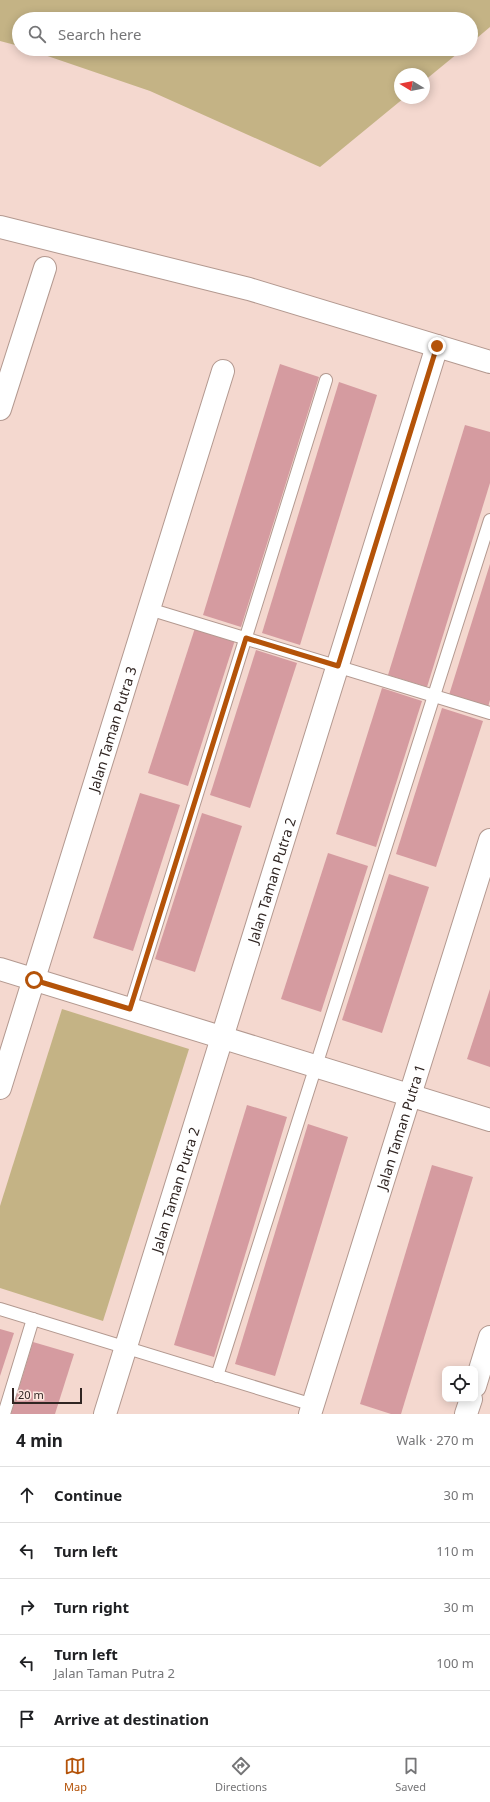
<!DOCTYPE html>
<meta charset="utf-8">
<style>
:root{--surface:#fff;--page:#f6f6f6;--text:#202124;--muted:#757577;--line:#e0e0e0;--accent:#b45309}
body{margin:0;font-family:"Noto Sans",sans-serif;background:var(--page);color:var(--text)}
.controls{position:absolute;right:12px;bottom:12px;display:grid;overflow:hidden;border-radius:8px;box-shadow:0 2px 10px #0003}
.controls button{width:36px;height:36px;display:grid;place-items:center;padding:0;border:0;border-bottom:1px solid var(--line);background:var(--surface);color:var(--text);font:20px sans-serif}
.compass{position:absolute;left:394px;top:68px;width:36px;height:36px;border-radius:50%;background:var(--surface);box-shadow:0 2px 10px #0003;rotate:280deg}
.scale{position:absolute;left:12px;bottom:10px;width:70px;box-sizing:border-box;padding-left:4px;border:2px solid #302522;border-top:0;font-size:11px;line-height:14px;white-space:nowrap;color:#302522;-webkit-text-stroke:3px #fde7df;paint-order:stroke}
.stop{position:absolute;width:12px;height:12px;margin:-9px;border:3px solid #b45309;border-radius:50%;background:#fff}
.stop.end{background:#b45309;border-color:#fff;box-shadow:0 1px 4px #0008}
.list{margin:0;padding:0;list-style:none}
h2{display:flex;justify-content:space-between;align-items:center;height:52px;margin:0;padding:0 16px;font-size:17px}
h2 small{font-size:13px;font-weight:400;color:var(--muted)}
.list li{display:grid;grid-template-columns:26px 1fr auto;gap:12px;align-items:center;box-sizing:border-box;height:56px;padding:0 16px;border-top:1px solid var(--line)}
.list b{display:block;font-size:15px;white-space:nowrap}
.list p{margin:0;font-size:13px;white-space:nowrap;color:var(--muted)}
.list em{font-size:13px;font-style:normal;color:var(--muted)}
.icon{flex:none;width:22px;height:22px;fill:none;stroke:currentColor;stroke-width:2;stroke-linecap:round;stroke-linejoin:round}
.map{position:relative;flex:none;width:490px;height:1414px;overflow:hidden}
.search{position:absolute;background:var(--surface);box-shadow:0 2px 10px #0003;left:12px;right:12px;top:12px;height:44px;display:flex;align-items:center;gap:10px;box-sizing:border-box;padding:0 14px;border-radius:22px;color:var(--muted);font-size:15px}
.sheet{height:332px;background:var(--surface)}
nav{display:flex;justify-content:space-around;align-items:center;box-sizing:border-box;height:56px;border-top:1px solid var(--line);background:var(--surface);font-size:11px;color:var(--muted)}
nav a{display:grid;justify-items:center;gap:2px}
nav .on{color:var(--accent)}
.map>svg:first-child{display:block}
</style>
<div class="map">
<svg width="490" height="1414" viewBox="0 0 490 1414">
<rect width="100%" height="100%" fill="#f4d8cf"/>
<g fill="#c4b385">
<path d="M0,0H490V27L471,43V19H19V46L0,41Z"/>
<path d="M27,49H463L424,81V74H400V98H404L320,167L150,91Z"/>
<path d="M62,1009L189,1049L103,1321L0,1288V1206Z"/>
</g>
<g fill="#d59ba0">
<path d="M280,364L319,377L241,627L203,615Z"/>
<path d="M339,382L377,395L300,645L262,633Z"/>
<path d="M465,425L490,432V483L427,687L388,675Z"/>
<path d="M490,564V700L488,707L449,695Z"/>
<path d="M195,628L235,640L188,786L148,773Z"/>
<path d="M256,650L297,663L250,808L210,795Z"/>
<path d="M382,688L422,701L376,847L336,834Z"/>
<path d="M442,708L483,721L436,867L396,854Z"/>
<path d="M140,793L180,805L133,951L93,938Z"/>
<path d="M202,813L242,826L195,972L155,959Z"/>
<path d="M328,853L368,866L321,1012L281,999Z"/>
<path d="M389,874L429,887L382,1033L342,1020Z"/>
<path d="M490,989V1067L467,1059Z"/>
<path d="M247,1105L287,1117L214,1357L174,1345Z"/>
<path d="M308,1124L348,1137L275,1376L235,1364Z"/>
<path d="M432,1165L473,1177L401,1414H391L360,1404Z"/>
<path d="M0,1329L14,1333L0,1376Z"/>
<path d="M33,1342L74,1354L55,1414H11Z"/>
</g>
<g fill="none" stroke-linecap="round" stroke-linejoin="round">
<defs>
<g id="lane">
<path d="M149,609L490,713"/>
<path d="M130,1009L326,380"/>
<path d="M0,1309L313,1405"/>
<path d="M217,1376L490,520"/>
<path d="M4,1414L33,1319"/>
</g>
<g id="street">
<path d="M0,227L249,289L490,362"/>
<path d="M0,409L45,268"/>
<path d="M0,969L490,1120"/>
<path id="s1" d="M0,1088L223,371"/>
<path d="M475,1386L490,1337"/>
<path id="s2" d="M105,1414L437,346"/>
<path id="s3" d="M310,1414L490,840"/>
<path d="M466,1414L471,1399"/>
</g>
</defs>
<use href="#lane" stroke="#b39990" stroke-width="14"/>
<use href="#street" stroke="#b39990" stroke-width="24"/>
<use href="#lane" stroke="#fff" stroke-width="12"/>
<use href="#street" stroke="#fff" stroke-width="22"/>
</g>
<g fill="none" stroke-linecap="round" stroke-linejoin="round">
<path stroke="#b45309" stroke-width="5" d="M34,980L130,1009L246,638L338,666L437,346"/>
</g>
<g text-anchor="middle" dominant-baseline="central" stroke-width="3" stroke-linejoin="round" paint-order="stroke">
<g font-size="14" fill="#302522" stroke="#fde7df">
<text stroke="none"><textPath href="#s1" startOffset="376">Jalan Taman Putra 3</textPath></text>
<text stroke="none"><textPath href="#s2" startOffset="559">Jalan Taman Putra 2</textPath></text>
<text stroke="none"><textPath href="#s3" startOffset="301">Jalan Taman Putra 1</textPath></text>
<text stroke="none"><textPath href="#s2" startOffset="235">Jalan Taman Putra 2</textPath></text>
</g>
</g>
</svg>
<div class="controls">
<button><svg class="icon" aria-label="locate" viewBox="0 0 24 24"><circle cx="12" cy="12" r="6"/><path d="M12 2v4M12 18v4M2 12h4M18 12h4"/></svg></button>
</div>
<svg class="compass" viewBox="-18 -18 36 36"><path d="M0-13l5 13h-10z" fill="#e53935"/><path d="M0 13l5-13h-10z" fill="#757577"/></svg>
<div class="scale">20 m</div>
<div class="stop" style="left:34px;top:980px"></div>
<div class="stop end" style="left:437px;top:346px"></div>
<div class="search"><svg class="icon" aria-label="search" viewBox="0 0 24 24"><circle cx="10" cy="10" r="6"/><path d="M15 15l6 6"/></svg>Search here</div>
</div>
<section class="sheet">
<h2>4 min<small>Walk · 270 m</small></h2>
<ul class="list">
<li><svg class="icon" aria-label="ahead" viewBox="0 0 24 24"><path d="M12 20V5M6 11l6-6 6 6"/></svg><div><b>Continue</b></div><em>30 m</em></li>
<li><svg class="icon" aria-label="left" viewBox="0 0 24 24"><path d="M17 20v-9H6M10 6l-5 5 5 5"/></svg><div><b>Turn left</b></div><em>110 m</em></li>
<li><svg class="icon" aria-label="right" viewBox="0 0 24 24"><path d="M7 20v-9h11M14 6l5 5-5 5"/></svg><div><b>Turn right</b></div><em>30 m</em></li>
<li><svg class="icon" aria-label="left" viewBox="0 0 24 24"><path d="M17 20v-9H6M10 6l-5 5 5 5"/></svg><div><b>Turn left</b><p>Jalan Taman Putra 2</p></div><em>100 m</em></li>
<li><svg class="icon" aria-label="arrive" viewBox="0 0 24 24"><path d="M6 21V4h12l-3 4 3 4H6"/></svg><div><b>Arrive at destination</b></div></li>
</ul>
</section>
<nav>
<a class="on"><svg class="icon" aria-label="map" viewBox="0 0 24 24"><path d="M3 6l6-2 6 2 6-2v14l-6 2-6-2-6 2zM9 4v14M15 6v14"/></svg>Map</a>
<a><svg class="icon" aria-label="directions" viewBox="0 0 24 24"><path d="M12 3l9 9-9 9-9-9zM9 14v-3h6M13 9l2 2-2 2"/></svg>Directions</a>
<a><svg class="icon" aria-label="saved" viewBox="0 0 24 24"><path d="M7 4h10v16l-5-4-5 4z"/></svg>Saved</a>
</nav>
